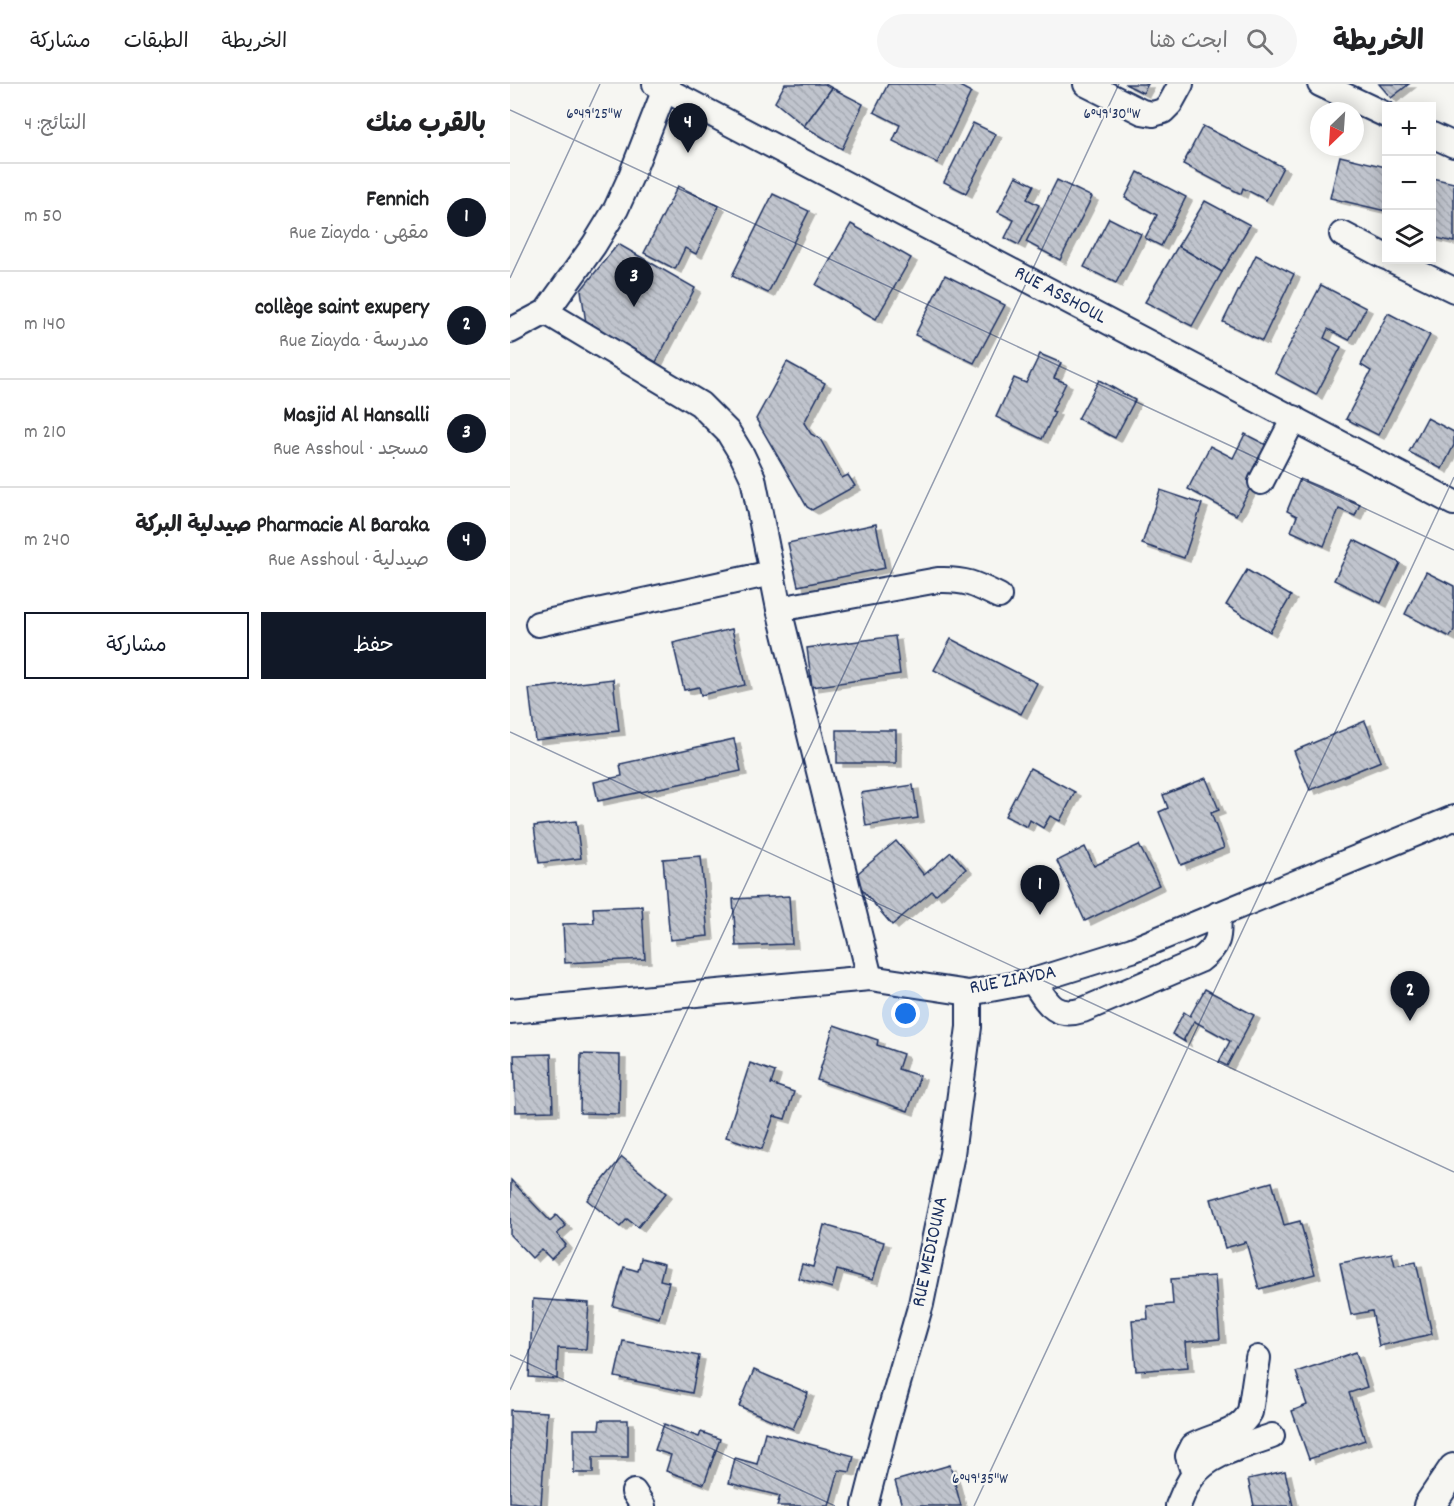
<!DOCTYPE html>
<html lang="ar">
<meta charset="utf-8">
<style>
:root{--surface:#fff;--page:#f6f6f6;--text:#202124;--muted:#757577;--line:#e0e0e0;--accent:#111827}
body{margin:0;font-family:Dekko,"Playpen Sans Arabic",sans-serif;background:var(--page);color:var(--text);direction:rtl}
.controls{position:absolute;right:18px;top:18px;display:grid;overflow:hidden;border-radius:0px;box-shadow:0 3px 15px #0003}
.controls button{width:54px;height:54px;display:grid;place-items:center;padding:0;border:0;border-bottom:2px solid var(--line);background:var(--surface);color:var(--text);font:30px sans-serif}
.compass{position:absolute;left:800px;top:18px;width:54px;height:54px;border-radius:50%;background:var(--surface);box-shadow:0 3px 15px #0003;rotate:205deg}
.you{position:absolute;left:396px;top:930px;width:21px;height:21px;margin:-15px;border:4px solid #fff;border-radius:50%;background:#1a73e8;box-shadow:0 0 0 9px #1a73e833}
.badge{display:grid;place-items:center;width:39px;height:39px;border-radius:50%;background:var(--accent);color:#fff;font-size:20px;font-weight:700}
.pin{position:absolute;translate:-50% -50px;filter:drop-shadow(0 2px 3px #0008)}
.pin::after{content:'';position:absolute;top:32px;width:21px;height:18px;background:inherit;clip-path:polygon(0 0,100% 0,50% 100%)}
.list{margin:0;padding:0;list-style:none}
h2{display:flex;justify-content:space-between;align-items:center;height:78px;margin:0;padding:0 24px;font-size:26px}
h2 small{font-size:20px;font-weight:400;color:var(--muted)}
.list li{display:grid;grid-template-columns:39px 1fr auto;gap:18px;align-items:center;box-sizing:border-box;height:108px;padding:0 24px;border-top:2px solid var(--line)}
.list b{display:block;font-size:22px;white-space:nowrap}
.list p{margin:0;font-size:20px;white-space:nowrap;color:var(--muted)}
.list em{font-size:20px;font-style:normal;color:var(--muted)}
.actions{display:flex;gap:12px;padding:18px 24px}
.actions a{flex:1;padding:14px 0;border:2px solid var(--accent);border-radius:0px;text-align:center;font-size:21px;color:var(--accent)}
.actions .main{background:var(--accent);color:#fff}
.icon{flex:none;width:33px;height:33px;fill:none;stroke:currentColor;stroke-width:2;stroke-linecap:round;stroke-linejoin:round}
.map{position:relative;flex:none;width:944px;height:1422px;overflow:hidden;direction:ltr}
header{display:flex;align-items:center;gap:36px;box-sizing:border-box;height:84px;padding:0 30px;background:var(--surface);border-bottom:2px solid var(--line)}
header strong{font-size:28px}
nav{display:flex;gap:33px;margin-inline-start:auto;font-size:21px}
.search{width:420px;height:54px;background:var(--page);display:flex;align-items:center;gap:15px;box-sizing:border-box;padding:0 21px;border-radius:33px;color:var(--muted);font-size:22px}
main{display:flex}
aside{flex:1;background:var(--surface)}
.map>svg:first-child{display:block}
</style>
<header>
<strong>الخريطة</strong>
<div class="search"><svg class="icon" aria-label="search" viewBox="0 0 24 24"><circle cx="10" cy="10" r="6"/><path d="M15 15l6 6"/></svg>ابحث هنا</div>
<nav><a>الخريطة</a><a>الطبقات</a><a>مشاركة</a></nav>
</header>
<main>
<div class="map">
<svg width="944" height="1422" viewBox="0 0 944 1422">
<defs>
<pattern id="building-back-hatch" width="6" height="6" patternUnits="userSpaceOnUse" patternTransform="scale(1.5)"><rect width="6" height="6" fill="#c0c4cd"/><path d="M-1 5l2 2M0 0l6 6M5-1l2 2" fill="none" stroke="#a4a9b2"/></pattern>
<filter id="shadow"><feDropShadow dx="6" dy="4" stdDeviation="0" flood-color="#0004"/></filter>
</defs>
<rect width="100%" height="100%" fill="#f6f6f2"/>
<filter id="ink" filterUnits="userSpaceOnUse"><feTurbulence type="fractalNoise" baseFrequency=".0167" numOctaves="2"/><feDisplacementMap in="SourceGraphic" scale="12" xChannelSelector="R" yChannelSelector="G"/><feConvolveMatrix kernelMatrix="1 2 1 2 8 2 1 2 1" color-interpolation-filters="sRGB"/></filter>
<g filter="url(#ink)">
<g fill="url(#building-back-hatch)" stroke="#1b2f5e" stroke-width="1.5" filter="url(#shadow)">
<path d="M275,0H315L322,4L294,42L265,18Z"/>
<path d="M378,0H446L461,8L427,79L383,57L390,41L364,28Z"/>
<path d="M615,0H638L633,9Z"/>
<path d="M869,0H899L881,14Z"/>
<path d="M322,4L353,20L332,65L294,42Z"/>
<path d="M463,39L486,50L456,109L434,98Z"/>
<path d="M693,42L773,83L756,116L733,104L731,110L673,80Z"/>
<path d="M830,72L876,83V127L820,114Z"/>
<path d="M628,88L676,113L651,162L635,154L647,131L615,114Z"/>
<path d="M506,92L524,101L517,115L529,121L509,161L495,154L504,136L488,128Z"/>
<path d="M922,94L944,99V158L922,153Z"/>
<path d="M547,96L582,113L550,176L516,158Z"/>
<path d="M168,102L209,122L186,170L175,164L165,185L134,169Z"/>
<path d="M263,110L299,127L258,209L222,192Z"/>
<path d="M695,117L740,141L712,188L668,162Z"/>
<path d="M599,134L631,150L606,199L574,183Z"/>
<path d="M341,140L401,174L366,235L306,201Z"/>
<path d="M108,160L185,204L146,278L76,239L71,206Z"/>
<path d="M668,162L712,188L682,242L635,218Z"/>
<path d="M746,171L784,190L752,257L713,238Z"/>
<path d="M435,191L495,221L464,279L405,251Z"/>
<path d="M811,201L856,224L839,256L818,245L814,254L831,263L806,311L765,289Z"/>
<path d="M878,229L920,251L868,351L836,335L861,287L851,281Z"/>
<path d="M530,270L551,279L544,294L556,299L542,327L545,328L532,355L486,333L504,294L516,299Z"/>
<path d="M277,278L315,299L294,339L301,350L310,355L332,394L338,391L345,402L302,426L297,423L246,335Z"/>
<path d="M589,296L625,316L605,354L568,335Z"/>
<path d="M917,334L944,348V361L932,385L899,368Z"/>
<path d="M735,350L766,366L749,388L726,431L678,405L700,362L723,374Z"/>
<path d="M790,395L850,420L845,432L829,425L814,462L781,447L787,432L777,427Z"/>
<path d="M650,406L692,420L674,474L632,460Z"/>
<path d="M366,440L375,484L288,502L278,459Z"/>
<path d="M844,456L890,479L871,519L824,496Z"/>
<path d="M737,486L781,512L760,548L716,521Z"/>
<path d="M916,488L944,502V546L940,553L895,530Z"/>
<path d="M222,545L235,601L191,611L189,603L174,606L163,559Z"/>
<path d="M385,552L390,590L302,603L297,564Z"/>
<path d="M441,555L527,599L511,630L424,586Z"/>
<path d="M103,595L109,647L25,656L19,605Z"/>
<path d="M855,637L871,677L800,706L784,667Z"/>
<rect x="327" y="646" width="59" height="33"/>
<path d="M224,655L231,687L88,717L84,698L112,692L110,680Z"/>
<path d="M520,684L565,708L550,737L540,732L533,744L520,736L517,743L495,732Z"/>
<path d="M696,694L709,726L701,729L714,764L671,781L649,728L658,724L653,711Z"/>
<path d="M403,701L408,734L356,742L351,709Z"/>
<path d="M66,737L71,774L29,779L24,742Z"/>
<path d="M386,757L414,791L441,768L456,785L425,811L422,807L382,841L342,794Z"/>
<path d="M629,761L649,801L575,837L547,777L575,763L584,782Z"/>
<path d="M191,772L198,852L160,856L153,775Z"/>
<path d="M279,812L282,860L226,862L223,815Z"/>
<path d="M132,822L135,875L55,879L53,840L84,839L83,824Z"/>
<path d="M695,905L744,931L717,982L709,978L720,957L684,937L674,955L675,958L662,950L674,928L680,932Z"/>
<path d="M324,941L368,956L367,961L393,970L388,985L410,992L398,1027L307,996Z"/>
<path d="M41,970L43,1027L6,1028L4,971Z"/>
<path d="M71,970L110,971L109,1030L70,1029Z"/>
<path d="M240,979L265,988L261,1000L284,1008L275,1035L264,1032L252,1065L216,1053Z"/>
<path d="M112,1073L156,1109L128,1143L117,1135L110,1143L77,1116Z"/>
<path d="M1,1096L40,1137L46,1131L56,1142L47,1150L56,1161L41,1175L31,1165L22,1174L0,1151Z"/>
<path d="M762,1098L774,1141L790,1137L805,1190L749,1205L736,1158L715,1164L701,1115Z"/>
<path d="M314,1141L374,1158L363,1196L327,1186L322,1204L288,1194L292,1180L303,1183Z"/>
<path d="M882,1169L885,1182L906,1178L922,1250L869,1262L862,1227L841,1231L830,1179Z"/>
<path d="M131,1174L154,1180L150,1196L159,1198L149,1234L103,1222L114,1183L128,1187Z"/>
<path d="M705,1192L710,1255L676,1258L678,1283L626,1287L622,1236L638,1235L637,1222L663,1220L661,1195Z"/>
<path d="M23,1215L79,1219L76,1265L48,1264L47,1295L19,1293Z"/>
<path d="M113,1257L189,1272L182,1309L105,1293Z"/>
<path d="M846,1268L857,1303L839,1309L855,1356L799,1375L782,1327L797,1321L786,1288Z"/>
<path d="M244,1286L298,1309L283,1345L229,1322Z"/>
<path d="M0,1326L37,1328L31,1421L0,1418Z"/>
<path d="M90,1336H118V1373H83V1389H64V1345H89Z"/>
<path d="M154,1340L189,1353L191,1348L210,1355L194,1400L156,1387L161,1371L145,1366Z"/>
<path d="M255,1348L344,1372L340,1388L329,1386L319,1422H267L270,1412L219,1399L225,1374L247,1380Z"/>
<path d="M440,1381L451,1422H392L385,1397Z"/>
<path d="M775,1387L783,1422H742H744L738,1395Z"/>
</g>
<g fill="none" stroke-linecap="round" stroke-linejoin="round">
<defs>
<g id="minor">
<path d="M145,0L944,419"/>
<path d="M576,0L632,28L643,30L653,27L660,20L671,0"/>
<path d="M810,0L876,31"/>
<path d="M922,51L944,61"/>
<path d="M832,150L876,173"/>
<path d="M882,176L944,206"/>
<path d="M36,228L190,320L218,348L232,371L243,394L269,525L360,894"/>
<path d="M0,247L36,228L84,161L106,125L121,92L157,0"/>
<path d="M751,398L784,334"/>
<path d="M269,525L428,496C455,495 465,500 489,512"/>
<path d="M28,540L262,489"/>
<path d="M523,897C537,918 544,935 573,926L690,876C709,862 710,853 708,830"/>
<path d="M0,927L360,894L459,909L523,897L622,866L944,734"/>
<path d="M684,1390L678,1372L683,1362C703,1351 729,1350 740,1328L748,1274"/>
<path d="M124,1408L133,1422"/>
<path d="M355,1422L375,1344L411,1220L442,1070L459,943V909"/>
<path d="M668,1422C672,1412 676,1401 683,1392C700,1369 736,1362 762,1352"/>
</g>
<path id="major" d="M919,1422L944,1385"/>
</defs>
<use href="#minor" stroke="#1b2f5e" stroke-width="28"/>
<use href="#major" stroke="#1b2f5e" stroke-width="34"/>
<use href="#minor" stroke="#f6f6f2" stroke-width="24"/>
<use href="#major" stroke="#f6f6f2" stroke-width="30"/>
</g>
</g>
<path fill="none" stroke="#1b2f5e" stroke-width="1.5" stroke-opacity="0.45" d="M0,26L944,466M0,194L90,0M0,648L944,1088M0,1271L325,1422M0,1306L609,0M464,1422L944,393"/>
<g text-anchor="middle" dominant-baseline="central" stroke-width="4.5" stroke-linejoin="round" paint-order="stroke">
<g font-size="20" fill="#1b2f5e" stroke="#f6f6f2">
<text transform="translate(550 212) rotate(28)">RUE ASSHOUL</text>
<text transform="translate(503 897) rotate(-11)">RUE ZIAYDA</text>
<text transform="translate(421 1168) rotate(-78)">RUE MEDIOUNA</text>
</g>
</g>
<g font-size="15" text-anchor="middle" fill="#1b2f5e" stroke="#f6f6f2" stroke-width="4.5" stroke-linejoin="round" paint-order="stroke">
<text x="602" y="34">6°49'30"W</text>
<text x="84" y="34">6°49'25"W</text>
<text x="470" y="1399">6°49'35"W</text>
</g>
</svg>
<div class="controls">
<button>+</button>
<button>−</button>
<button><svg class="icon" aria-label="layers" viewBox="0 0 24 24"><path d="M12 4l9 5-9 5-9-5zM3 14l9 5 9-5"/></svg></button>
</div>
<svg class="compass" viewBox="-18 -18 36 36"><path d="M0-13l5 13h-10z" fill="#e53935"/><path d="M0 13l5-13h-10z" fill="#757577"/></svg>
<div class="you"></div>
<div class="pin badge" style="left:530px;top:831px">1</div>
<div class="pin badge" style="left:900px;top:937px">2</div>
<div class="pin badge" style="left:124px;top:223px">3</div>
<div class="pin badge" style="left:178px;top:69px">4</div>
</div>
<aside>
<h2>بالقرب منك<small>النتائج: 4</small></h2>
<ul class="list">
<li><span class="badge">1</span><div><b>Fennich</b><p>مقهى · Rue Ziayda</p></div><em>50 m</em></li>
<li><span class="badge">2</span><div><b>collège saint exupery</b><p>مدرسة · Rue Ziayda</p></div><em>140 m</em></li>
<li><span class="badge">3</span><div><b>Masjid Al Hansalli</b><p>مسجد · Rue Asshoul</p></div><em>210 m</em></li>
<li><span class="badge">4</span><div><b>Pharmacie Al Baraka صيدلية البركة</b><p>صيدلية · Rue Asshoul</p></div><em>240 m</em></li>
</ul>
<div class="actions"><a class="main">حفظ</a><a>مشاركة</a></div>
</aside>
</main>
